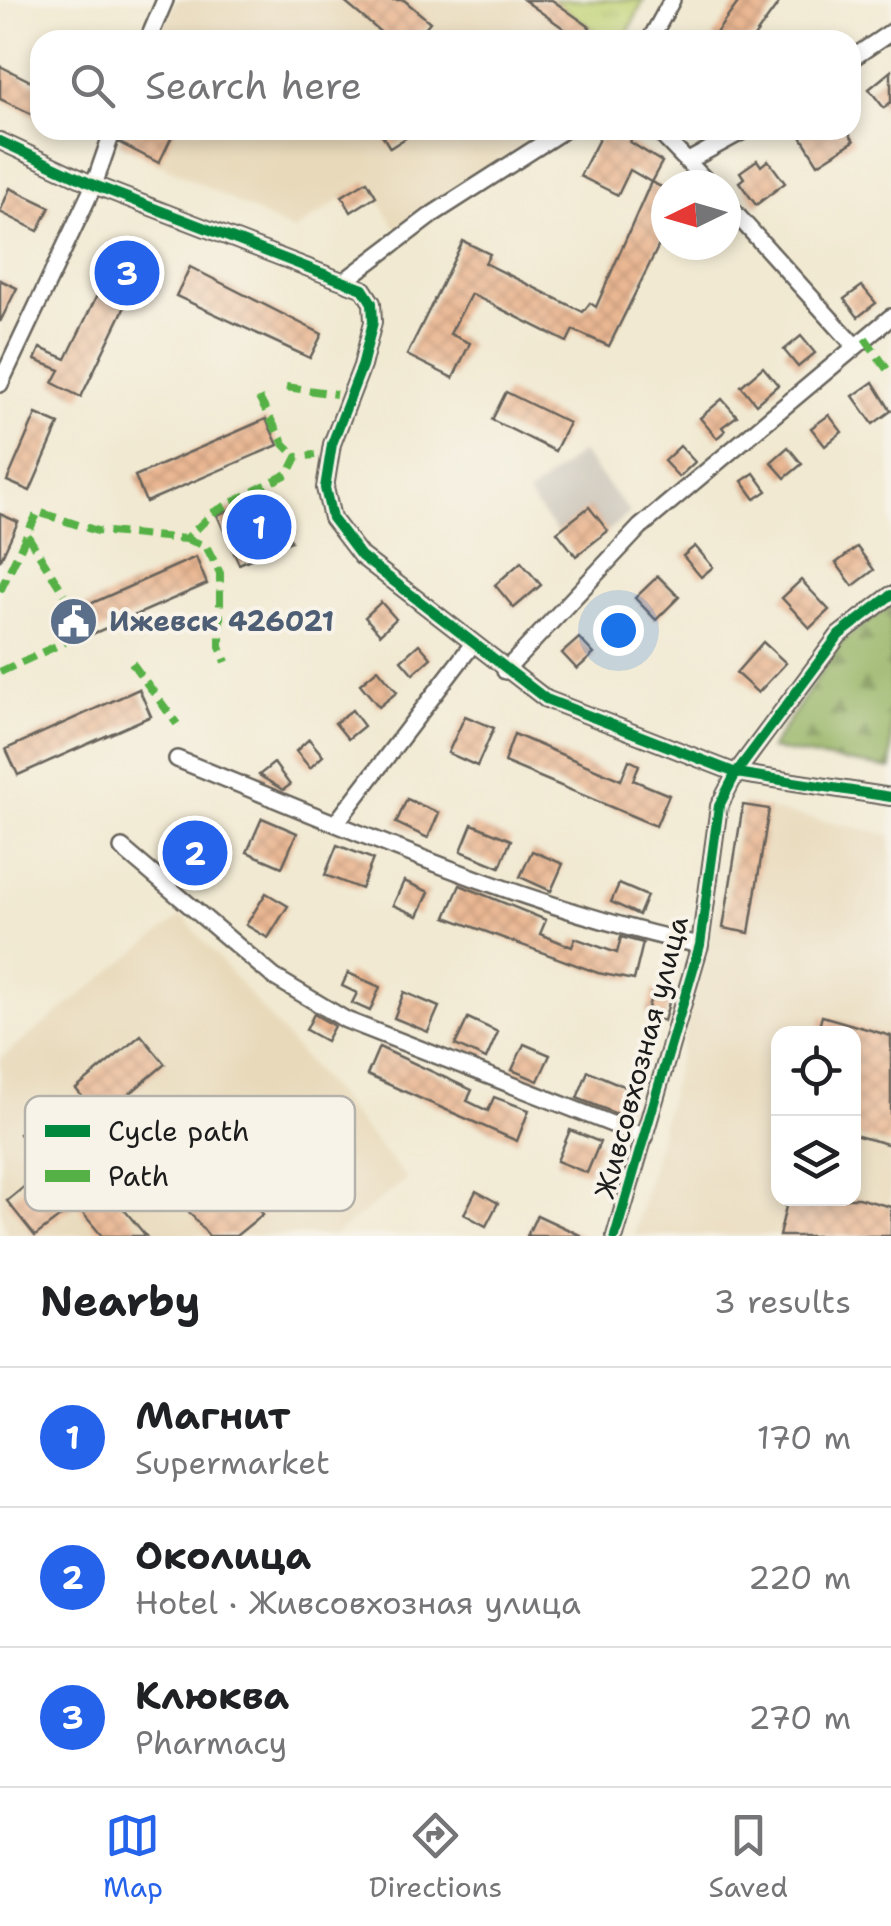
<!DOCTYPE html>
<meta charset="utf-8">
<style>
:root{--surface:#fff;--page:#f2f2f2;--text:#202124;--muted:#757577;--line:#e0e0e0;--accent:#2563eb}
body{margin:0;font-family:"Shantell Sans",sans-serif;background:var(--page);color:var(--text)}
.controls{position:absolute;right:30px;bottom:30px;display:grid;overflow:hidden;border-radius:20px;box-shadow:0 5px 15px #0003}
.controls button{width:90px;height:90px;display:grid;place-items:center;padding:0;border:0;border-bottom:2px solid var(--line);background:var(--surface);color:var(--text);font:50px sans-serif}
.compass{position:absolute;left:651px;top:170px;width:90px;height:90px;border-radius:50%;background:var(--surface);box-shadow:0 5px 15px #0003;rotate:265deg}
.you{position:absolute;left:618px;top:630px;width:35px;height:35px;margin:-25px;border:8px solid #fff;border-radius:50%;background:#1a73e8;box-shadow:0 0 0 15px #1a73e833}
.badge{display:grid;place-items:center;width:65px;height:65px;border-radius:50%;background:var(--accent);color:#fff;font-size:32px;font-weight:700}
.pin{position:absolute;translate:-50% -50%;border:5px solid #fff;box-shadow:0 2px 10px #0006}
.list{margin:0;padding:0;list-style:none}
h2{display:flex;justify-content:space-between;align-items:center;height:130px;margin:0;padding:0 40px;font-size:42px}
h2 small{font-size:32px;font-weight:400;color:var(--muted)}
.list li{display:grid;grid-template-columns:65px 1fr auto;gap:30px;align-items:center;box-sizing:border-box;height:140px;padding:0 40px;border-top:2px solid var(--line)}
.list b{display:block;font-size:38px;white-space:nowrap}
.list p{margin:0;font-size:32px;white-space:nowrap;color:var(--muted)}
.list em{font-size:32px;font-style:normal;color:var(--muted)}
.icon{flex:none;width:55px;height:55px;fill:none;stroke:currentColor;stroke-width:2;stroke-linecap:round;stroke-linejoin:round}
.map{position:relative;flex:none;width:891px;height:1236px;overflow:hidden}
.search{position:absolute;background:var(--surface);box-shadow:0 5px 15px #0003;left:30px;right:30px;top:30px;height:110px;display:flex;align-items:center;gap:25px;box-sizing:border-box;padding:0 35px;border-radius:30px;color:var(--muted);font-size:38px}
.sheet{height:550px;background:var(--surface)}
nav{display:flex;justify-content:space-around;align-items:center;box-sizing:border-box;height:140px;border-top:2px solid var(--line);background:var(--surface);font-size:28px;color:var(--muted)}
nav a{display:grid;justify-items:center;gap:5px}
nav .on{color:var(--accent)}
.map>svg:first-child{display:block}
</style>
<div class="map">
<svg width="891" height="1236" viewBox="0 0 891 1236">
<defs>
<pattern id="grass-tufts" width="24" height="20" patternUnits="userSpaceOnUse" patternTransform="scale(2.5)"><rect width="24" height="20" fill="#c1d376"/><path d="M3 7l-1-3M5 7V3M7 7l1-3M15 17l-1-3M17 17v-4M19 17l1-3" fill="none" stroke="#a5b566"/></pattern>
<pattern id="forest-firs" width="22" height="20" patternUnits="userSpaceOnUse" patternTransform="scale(2.5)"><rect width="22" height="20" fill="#98b567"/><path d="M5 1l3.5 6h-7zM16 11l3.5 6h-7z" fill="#7b9254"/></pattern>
<pattern id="building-cross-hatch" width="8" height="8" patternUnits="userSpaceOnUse" patternTransform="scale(2.5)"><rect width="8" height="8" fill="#eab793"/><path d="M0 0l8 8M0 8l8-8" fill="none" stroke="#c89d7e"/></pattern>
</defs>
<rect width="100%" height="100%" fill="#f7f3e8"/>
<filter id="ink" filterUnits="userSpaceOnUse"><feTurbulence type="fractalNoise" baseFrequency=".01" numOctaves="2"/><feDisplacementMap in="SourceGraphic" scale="20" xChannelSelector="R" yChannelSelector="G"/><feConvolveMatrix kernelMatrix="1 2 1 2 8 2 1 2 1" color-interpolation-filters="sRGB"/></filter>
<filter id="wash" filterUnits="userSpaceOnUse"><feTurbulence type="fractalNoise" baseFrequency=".0048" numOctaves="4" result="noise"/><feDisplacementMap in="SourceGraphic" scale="40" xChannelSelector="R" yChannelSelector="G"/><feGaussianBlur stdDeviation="2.25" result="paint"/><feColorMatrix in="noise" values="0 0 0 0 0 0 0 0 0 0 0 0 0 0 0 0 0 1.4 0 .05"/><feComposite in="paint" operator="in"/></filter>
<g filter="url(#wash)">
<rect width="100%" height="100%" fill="#f1e9d1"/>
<g fill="#e8d9ba" fill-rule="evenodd">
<path d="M177,0H552L608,40H157Z"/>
<path d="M124,130H547L396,228L367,182L293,231L118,142Z"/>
<path d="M743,805L891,835V1236H634ZM778,1034H854V1198H778Z"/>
<path d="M182,916L407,1179L333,1236L8,1235L0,1207V1059Z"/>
</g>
<path fill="#c9c3b8" d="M581,452L630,513L576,556L527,495Z"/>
<path fill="url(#grass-tufts)" stroke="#6e7849" stroke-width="2.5" d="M552,0H644L624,40H608Z"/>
<path fill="url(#forest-firs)" stroke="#5a6842" stroke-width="2.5" d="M891,604V769L770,749L842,641Z"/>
<g id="blocks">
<g fill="url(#building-cross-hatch)">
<path d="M342,0H404L430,22L415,40H390Z"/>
<path d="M524,0H552L590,27L580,40Z"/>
<path d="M740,0H781L752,40H711Z"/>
<path d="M0,66L40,86V118L0,99Z"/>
<path d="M891,71V102L884,108L869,89Z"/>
<path d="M124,130H175L159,163L120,143Z"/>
<path d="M379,130H418L390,148Z"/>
<path d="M618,130L633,136L630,142L662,162L651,182L630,170L618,195L580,176L601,135Z"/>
<path d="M809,130H847L854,141L818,164L800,135Z"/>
<path d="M757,160L761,166L768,160L785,183L756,205L739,182L744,178L740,172Z"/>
<path d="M367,181L376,196L351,212L342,196Z"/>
<path d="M651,182L666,189V231L609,346L573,330L567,342L471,294L450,334L470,343L453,378L407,355L463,241L490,254L485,263L583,312L590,303L596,307Z"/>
<path d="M10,188L50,207L38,231L0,212Z"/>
<path d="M122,244L149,257L81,397L53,383L60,370L35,360L40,348L66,359Z"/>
<path d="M190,267L322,334L310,358L176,296Z"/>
<path d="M0,280L17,288L0,322Z"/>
<path d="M862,286L876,303L858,317L844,299Z"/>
<path d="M801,336L815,353L798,367L784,350Z"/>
<path d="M763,367L778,385L756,404L741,386Z"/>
<path d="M873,382L891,411L873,424L853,396Z"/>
<path d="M506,392L569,423L555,451L492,420Z"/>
<path d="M722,399L737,416L722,427L725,431L717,438L700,418Z"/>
<path d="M36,414L59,424L30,491L7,481Z"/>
<path d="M829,415L842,432L825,446L811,428Z"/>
<path d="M266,419L278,445L146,502L135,476Z"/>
<path d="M680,446L695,462L679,477L664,461Z"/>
<path d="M788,447L802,464L785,478L771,462Z"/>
<path d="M754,473L767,491L755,499L742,481Z"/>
<path d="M241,505L244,513L260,506L266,519L279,514L291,541L239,564L217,515Z"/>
<path d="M589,507L608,531L576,556L557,532Z"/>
<path d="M0,514L18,522L0,561Z"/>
<path d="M695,546L713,567L701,577L683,556Z"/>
<path d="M857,547L874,570L853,586L836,563Z"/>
<path d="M196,557L207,584L74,642L63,616Z"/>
<path d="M521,562L541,585L514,608L495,585Z"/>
<path d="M658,576L679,597L656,620L635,598Z"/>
<path d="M801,580L829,610L810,628L782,598Z"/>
<path d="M381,602L396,619L380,634L365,617Z"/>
<path d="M579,638L594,654L577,669L562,653Z"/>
<path d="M763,642L786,663L758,693L736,673Z"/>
<path d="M419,644L431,658L413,674L401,660Z"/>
<path d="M378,669L397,692L379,707L360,684Z"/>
<path d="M139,689L151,716L18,775L6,749Z"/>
<path d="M352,710L364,726L348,739L335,723Z"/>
<path d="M465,716L494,728L477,766L448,753Z"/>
<path d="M514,734L621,780L629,760L639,765L633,780L669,795L656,826L504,762Z"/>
<path d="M309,739L323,756L310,768L296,751Z"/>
<path d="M274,763L290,785L283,790L259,775Z"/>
<path d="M407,799L439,813L428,838L396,823Z"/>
<path d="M743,805L769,809L749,933L723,928Z"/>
<path d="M262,818L297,833L282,867L247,852Z"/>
<path d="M190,824L225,851L199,883L165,855Z"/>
<path d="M472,824L511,840L500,867L461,851Z"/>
<path d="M337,845L373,859L361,889L325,875Z"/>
<path d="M532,851L563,864L551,891L520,877Z"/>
<path d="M404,881L429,892L418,916L393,905Z"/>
<path d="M619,884L647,896L639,915L611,902Z"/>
<path d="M460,885L546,920L540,934L572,947L575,938L617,953L621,937L643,943L634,980L598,973L446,917Z"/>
<path d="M266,893L288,906L268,938L246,925Z"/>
<path d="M348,973L380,987L370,1011L352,1003L357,993L342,986Z"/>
<path d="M653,990L671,995L664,1021L646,1015Z"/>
<path d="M404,992L439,1007L428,1032L394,1018Z"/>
<path d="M314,1014L334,1026L326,1041L306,1030Z"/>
<path d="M822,1016L891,1036V1145L854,1135V1034H817Z"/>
<path d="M468,1018L498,1032L486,1059L455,1045Z"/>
<path d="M141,1035L165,1064L128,1095L221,1208L243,1190L263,1214L236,1236H209L140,1152L102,1183L146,1236H102L76,1205L35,1236L7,1201L47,1168L19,1134L53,1106L103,1167L125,1149L76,1089Z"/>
<path d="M524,1044L550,1055L538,1081L512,1070Z"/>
<path d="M379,1047L472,1090L467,1101L488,1111L494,1097L529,1110L517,1141L367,1075Z"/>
<path d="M588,1071L633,1090L622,1116L577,1098Z"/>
<path d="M570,1130L600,1142L587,1173L557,1161Z"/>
<path d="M476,1191L498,1203L486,1226L464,1214Z"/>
<path d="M788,1198H858L891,1207V1236H779Z"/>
<path d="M537,1215L582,1236H527Z"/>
</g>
</g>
</g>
<g filter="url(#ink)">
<use href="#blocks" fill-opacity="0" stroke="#67645b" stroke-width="2.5"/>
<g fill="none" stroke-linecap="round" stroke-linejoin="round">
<defs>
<g id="minor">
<path d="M148,40L165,0"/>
<path d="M650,40L672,0"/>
<path d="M851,59L891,32"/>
<path d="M657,130L710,185"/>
<path d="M0,141L94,185L363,289L372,303L373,322L362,366L332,444L325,488L332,518L361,556L546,699L736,773L891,797"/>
<path d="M690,160L745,130"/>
<path d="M726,203L855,346"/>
<path d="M347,279L433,214L564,130"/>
<path d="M0,384L94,185L113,130"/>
<path d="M505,671L640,527L891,317"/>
<path d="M177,759C349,828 519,906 700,945"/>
<path d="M336,823L472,645"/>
<path d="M122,848L274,977L346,1020L645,1137"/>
<path d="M615,1236L700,945L719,806L736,773L839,635L891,595"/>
</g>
</defs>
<use href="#minor" stroke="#67645b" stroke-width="20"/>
<use href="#minor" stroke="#fff" stroke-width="15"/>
<g stroke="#55b145" stroke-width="8" stroke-dasharray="15 8" stroke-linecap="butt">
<path d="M865,338L891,375"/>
<path d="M286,387L336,394"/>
<path d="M259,398L284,444L297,457"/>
<path d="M27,535L64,594"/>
<path d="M186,539L206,546L220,573V647L226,662"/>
<path d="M0,591L38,512L97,531L186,539L214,512L289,473L297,457L315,455"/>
<path d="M132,663L177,724"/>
<path d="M0,672L65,642"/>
</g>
<defs>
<g id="cycleway">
<path d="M0,141L94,185L363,289L372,303L373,322L362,366L332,444L325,488L332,518L361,556L546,699L736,773L891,797"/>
<path d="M615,1236L700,945L719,806L736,773L839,635L891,595"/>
</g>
</defs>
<use href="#cycleway" stroke="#f7f3e8" stroke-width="16"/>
<use href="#cycleway" stroke="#00873e" stroke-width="10"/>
</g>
</g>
<defs>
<symbol id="civic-disc" viewBox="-11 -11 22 22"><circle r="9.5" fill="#5c6f8a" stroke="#f7f3e8"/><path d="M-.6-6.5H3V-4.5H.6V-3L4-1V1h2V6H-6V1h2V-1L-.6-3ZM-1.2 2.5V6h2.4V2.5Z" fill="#fff"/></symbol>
</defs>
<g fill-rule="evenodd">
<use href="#civic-disc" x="46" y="594" width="55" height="55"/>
</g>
<g text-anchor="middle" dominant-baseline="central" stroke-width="8" stroke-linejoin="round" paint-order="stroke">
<g font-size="28" font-weight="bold" fill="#4e5e75" stroke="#f7f3e8" text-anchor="start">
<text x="109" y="621">Ижевск 426021</text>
</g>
<g font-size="28" fill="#1c1c1c" stroke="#f7f3e8">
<text transform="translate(641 1057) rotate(-75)">Живсовхозная улица</text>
</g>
</g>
<rect x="25" y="1096" width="330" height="115" rx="15" fill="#f7f3e8" stroke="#b5b2ab" stroke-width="2.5"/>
<rect x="45" y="1125" width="45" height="12" fill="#00873e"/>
<rect x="45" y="1170" width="45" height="12" fill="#55b145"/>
<g font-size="28" fill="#1c1c1c">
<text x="108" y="1141">Cycle path</text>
<text x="108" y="1186">Path</text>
</g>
</svg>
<div class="controls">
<button><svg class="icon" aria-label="locate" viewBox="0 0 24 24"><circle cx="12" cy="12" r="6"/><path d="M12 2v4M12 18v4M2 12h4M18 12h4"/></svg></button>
<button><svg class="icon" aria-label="layers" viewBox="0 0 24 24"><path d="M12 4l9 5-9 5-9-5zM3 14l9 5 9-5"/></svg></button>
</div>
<svg class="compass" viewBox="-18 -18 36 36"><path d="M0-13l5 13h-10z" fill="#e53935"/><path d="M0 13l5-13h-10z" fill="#757577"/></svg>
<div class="you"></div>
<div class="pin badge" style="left:259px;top:527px">1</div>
<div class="pin badge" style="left:195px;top:853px">2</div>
<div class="pin badge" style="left:127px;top:273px">3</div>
<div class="search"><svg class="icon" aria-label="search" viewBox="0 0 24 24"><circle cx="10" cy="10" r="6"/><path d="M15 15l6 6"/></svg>Search here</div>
</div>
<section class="sheet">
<h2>Nearby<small>3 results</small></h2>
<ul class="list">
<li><span class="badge">1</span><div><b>Магнит</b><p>Supermarket</p></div><em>170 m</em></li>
<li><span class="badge">2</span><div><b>Околица</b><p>Hotel · Живсовхозная улица</p></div><em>220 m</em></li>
<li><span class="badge">3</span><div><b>Клюква</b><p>Pharmacy</p></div><em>270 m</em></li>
</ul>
</section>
<nav>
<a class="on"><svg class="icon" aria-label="map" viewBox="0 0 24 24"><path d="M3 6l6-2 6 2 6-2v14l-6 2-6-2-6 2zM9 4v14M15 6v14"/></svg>Map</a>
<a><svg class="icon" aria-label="directions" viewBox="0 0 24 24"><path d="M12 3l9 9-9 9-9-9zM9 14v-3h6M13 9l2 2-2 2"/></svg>Directions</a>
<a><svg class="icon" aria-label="saved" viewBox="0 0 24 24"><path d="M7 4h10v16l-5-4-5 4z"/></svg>Saved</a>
</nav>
